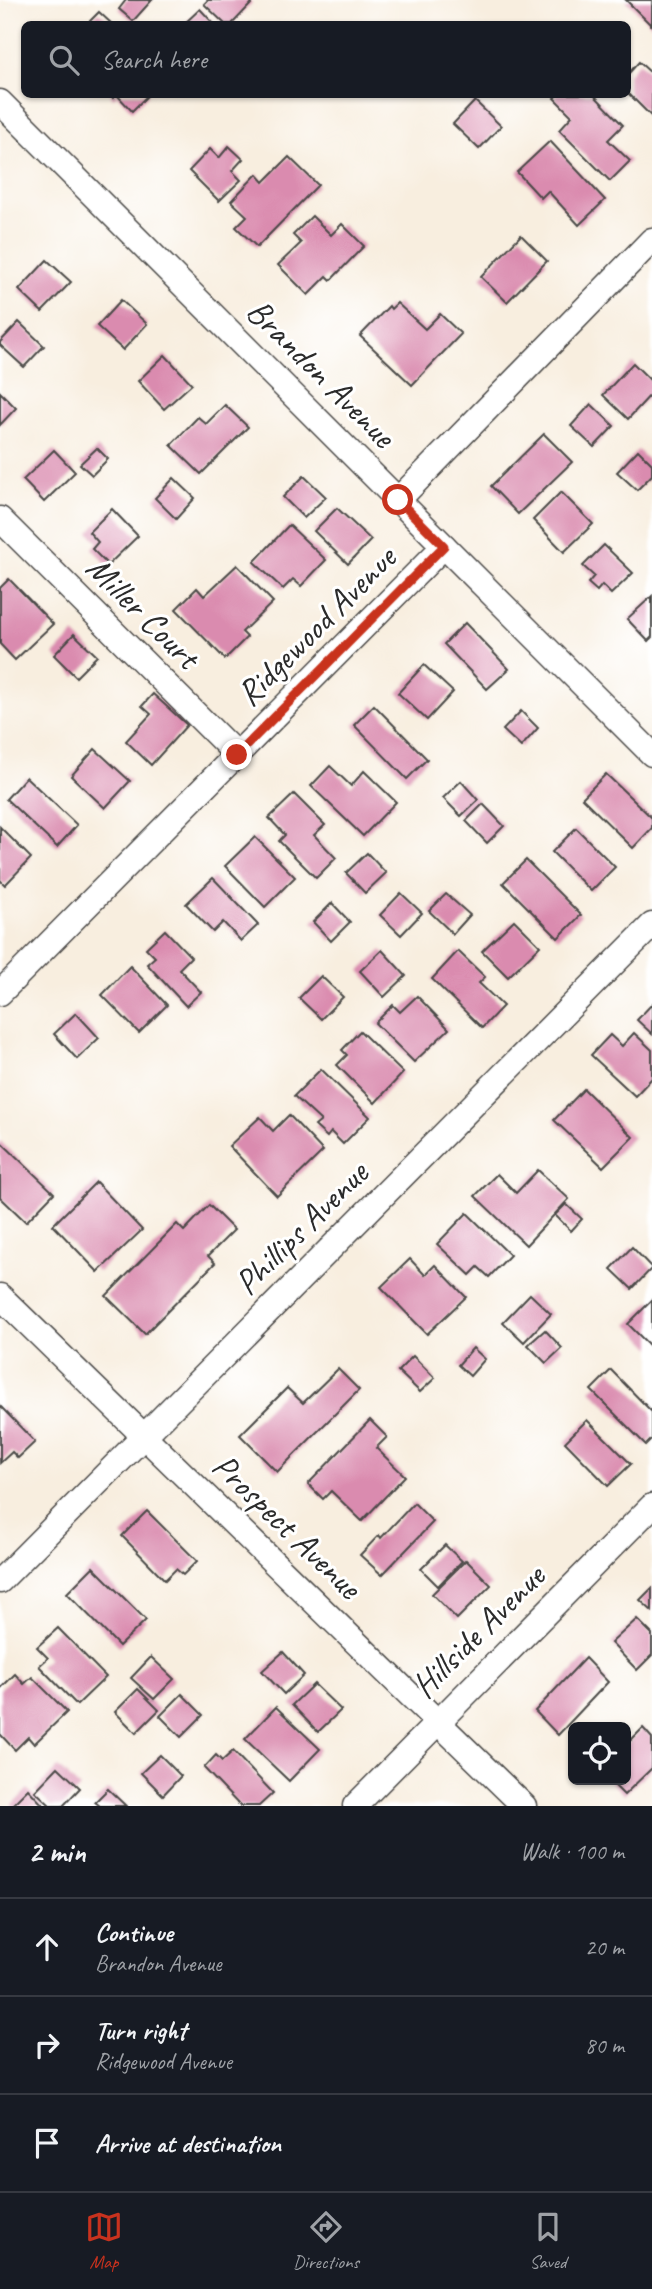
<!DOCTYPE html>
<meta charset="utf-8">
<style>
:root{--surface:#171b24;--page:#242831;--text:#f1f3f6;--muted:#9ea1a6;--line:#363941;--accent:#c8321e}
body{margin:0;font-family:Caveat,sans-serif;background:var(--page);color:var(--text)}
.controls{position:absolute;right:21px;bottom:21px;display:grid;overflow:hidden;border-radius:10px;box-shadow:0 2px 5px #0004}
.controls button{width:63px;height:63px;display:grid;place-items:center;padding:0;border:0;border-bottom:2px solid var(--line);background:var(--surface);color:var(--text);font:35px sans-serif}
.stop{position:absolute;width:21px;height:21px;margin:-16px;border:5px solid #c8321e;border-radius:50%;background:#fff}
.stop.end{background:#c8321e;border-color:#fff;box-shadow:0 2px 7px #0008}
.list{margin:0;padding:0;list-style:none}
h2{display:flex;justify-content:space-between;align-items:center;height:91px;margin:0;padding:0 28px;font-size:30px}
h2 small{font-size:23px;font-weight:400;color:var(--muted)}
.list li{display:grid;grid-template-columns:46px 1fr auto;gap:21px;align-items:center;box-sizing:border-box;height:98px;padding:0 28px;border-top:2px solid var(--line)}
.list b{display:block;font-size:26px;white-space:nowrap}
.list p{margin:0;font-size:23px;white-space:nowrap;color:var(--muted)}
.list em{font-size:23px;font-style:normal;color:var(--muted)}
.icon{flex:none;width:38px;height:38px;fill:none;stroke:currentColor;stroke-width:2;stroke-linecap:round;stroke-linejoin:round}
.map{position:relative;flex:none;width:652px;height:1806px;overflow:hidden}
.search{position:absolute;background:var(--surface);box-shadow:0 2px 5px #0004;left:21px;right:21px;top:21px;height:77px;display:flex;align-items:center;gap:18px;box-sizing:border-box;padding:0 24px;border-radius:10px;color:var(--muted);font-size:26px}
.sheet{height:385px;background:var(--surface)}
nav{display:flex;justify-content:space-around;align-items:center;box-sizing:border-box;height:98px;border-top:2px solid var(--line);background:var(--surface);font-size:19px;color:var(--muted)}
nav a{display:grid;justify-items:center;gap:4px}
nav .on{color:var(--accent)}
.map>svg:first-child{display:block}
</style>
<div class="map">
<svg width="652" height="1806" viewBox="0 0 652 1806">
<rect width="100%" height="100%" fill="#fff"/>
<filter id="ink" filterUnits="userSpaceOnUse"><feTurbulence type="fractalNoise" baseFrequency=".0143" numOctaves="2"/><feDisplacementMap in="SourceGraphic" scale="14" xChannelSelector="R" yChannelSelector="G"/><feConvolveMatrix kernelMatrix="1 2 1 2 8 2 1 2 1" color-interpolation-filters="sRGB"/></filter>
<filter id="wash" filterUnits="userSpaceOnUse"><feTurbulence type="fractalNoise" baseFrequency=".00686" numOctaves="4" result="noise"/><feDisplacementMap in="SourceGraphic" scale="28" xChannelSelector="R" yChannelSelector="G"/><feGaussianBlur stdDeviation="1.57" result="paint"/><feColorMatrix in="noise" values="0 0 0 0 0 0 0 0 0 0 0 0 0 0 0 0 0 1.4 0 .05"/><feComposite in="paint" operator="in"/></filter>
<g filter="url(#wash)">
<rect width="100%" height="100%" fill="#f8eedf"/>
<g id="blocks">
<g fill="#da8baf">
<path d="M126,0H152L133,21L119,9Z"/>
<path d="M208,0H249L252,3L232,24H225L204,4Z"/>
<path d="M626,0H652V26Z"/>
<path d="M200,9L214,24H184Z"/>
<path d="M99,12L112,24H87Z"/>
<path d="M639,62L652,74V117L628,93V74Z"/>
<path d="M110,94H149L132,111L117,95L113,98Z"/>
<path d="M558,94H593L623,125L608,140L630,161L610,181L559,130L572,116L554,98Z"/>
<path d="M475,101L501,126L479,149L453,124Z"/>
<path d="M550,141L605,200L579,225L548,191L541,198L517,172Z"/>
<path d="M229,146L243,159L232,171L241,180L219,201L189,171L210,149L219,158Z"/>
<path d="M289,157L318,185L257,247L236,227L247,216L231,201L257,174L264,182Z"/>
<path d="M312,216L331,235L342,224L364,246L331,280L327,276L308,295L278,265L301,243L293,235Z"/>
<path d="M521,235L547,261L507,302L481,277Z"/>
<path d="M47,260L71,282L42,312L19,290Z"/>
<path d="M121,300L147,324L123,350L97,326Z"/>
<path d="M397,303L425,329L440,314L461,334L412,385L360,336L389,306L391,309Z"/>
<path d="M19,322L44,346L24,367L0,345V342Z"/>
<path d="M165,355L192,384L164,409L138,381Z"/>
<path d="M633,363L652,382V393L628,419L603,395Z"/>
<path d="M0,392L16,408L0,425Z"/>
<path d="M591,404L614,426L594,447L571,426Z"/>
<path d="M225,405L248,427L201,474L171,445L198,417L206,424Z"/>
<path d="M544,434L572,462L518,514L491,486Z"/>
<path d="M97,448L108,459L92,475L80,464Z"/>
<path d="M54,450L75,472L44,502L23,480Z"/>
<path d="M638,450L652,464V475L637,490L617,472Z"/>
<path d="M304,476L326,497L304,518L283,497Z"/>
<path d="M174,478L195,498L176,519L155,498Z"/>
<path d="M561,492L593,524L564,552L533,520Z"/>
<path d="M337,508L371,540L348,564L314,531Z"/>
<path d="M112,509L138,536L108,565L92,549L98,542L89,532Z"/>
<path d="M289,525L326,560L301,586L293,579L283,589L254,562Z"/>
<path d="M604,545L633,573L611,594L602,585L597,591L588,583L594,576L583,566Z"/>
<path d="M237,565L273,602L242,632L247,637L225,659L176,609L197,588L204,596Z"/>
<path d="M9,579L53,624L15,660L0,644V588Z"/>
<path d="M652,596V637L648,641L627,619Z"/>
<path d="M465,623L509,669L487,689L444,644Z"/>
<path d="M74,634L97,656L76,677L54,655Z"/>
<path d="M424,665L453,692L427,720L398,693Z"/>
<path d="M153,694L187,725L151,765L126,741L151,714L142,706Z"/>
<path d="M374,705L427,759L407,779L354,725Z"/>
<path d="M521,711L538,728L521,747L503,730Z"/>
<path d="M95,749L130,781L105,808L71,776Z"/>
<path d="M330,766L351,786L364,771L396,802L363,836L311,786Z"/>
<path d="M606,774L652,818V828L633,848L582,798Z"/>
<path d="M26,777L77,825L57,847L6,799Z"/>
<path d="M461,781L478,800L461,816L443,798Z"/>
<path d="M294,794L325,825L314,835L336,858L316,878L279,841L285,835L269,818Z"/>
<path d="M483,804L504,826L487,843L466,821Z"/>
<path d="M0,827L31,858L5,885L0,880Z"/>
<path d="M576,828L615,867L591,891L552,852Z"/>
<path d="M255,837L295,877L265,907L225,866Z"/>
<path d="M367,853L386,873L365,893L346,873Z"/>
<path d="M526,860L581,915L558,938L503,883Z"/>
<path d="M213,878L258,925L241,941L223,922L213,932L186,904Z"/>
<path d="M401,893L422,913L401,935L380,915Z"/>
<path d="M446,894L470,915L453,934L429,911Z"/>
<path d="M332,903L350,922L331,941L313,922Z"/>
<path d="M514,920L540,946L508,977L482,951Z"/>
<path d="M165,930L191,957L179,969L201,992L186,1006L147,964L155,957L146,948Z"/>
<path d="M382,950L406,976L384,997L360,971Z"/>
<path d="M458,951L485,977L479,983L503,1006L482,1028L432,979Z"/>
<path d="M130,966L167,1005L139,1033L102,995Z"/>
<path d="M321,976L343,997L321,1019L299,998Z"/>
<path d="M417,996L449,1029L414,1062L375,1023L393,1005L400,1012Z"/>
<path d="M652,1004V1034L637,1020Z"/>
<path d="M76,1013L99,1038L77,1059L54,1034Z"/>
<path d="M360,1031L403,1073L375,1103L337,1065L347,1055L342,1050Z"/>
<path d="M634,1033L652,1050V1078L635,1096L591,1055L610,1035L622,1046Z"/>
<path d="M321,1069L370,1117L343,1144L331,1132L327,1137L315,1126L321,1121L294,1096Z"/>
<path d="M584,1089L633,1137L603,1167L554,1120Z"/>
<path d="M289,1115L323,1151L277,1196L229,1146L260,1117L273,1131Z"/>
<path d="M0,1141L54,1193L26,1222L0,1197Z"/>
<path d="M538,1170L569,1199L526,1245L475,1196L497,1174L516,1193Z"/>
<path d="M96,1182L142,1230L98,1272L53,1225Z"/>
<path d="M566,1204L582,1219L571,1231L555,1215Z"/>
<path d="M209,1205L234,1230L208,1256L215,1263L145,1334L106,1296L177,1224L184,1231Z"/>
<path d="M467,1213L510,1255L489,1277L478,1267L470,1275L437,1244Z"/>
<path d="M632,1247L652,1268L632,1289L611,1269Z"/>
<path d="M410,1259L425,1275L435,1265L466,1297L427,1334L381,1287Z"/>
<path d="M530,1294L551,1314L524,1342L503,1322Z"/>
<path d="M652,1300V1348L628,1324Z"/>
<path d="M545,1330L562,1348L546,1363L528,1345Z"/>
<path d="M473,1348L485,1359L470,1376L458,1365Z"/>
<path d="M413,1356L435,1378L420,1392L398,1371Z"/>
<path d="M338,1369L359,1390L277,1472L240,1435L287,1388L303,1403Z"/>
<path d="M611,1370L652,1412V1439L646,1445L591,1390Z"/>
<path d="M0,1406L35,1442L18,1458L12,1452L0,1463Z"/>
<path d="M370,1420L387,1437L376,1448L405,1476L362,1521L331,1491L323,1499L308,1484Z"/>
<path d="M587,1420L631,1464L608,1486L565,1442Z"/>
<path d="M414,1503L433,1522L382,1575L360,1555L379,1535L381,1538Z"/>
<path d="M147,1511L197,1561L183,1575L176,1569L165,1580L122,1536Z"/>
<path d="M445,1545L462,1561L438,1586L421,1569Z"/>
<path d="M466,1560L491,1585L457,1619L432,1594Z"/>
<path d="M93,1567L146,1620L119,1646L67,1593Z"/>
<path d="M652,1588V1611L640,1600Z"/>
<path d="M637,1619L652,1634V1655L637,1670L611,1643Z"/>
<path d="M58,1628L106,1677L77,1705L39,1666L48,1658L37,1647Z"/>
<path d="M283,1652L304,1675L284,1694L262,1671Z"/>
<path d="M151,1657L174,1679L154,1699L131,1678Z"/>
<path d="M585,1658L608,1682L558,1735L535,1711Z"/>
<path d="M15,1674L24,1684L32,1677L67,1712L34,1744L28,1737L15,1750L0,1734V1689Z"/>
<path d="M314,1684L341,1710L318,1732L292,1705Z"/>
<path d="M138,1689L159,1710L136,1733L115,1712Z"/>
<path d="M182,1694L203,1715L181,1737L160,1716Z"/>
<path d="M276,1707L320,1749L289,1781L245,1739Z"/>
<path d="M643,1728L652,1738V1768L624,1795L609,1780H626V1745Z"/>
<path d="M233,1751L273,1793L259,1806H240L204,1768L216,1755L222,1761Z"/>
<path d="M160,1755L181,1776L163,1795L141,1773Z"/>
<path d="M58,1767L80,1788L63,1806H51L35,1791Z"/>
<path d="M28,1789L44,1806H11Z"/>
<path d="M108,1789L126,1806H100L95,1802Z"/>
</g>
</g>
</g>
<g filter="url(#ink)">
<use href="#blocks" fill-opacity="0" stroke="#4a4846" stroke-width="2"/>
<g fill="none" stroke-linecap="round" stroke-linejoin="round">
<defs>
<g id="minor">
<path d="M0,102L652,754"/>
<path d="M398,500L652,240"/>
<path d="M0,519L237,755"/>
<path d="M0,993L444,546"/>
<path d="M0,1296L524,1806"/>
<path d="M0,1581L652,925"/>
<path d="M355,1806L652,1506"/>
</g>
</defs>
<use href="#minor" stroke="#4a4846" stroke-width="27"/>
<use href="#minor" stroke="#fff" stroke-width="24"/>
</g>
</g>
<g fill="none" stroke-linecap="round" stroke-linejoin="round" filter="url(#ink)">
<path stroke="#c8321e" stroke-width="9" d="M237,755L444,546L398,500"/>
</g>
<g text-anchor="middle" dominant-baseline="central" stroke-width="6" stroke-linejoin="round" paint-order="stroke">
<g font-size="35" fill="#2b2b2b" stroke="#fff">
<text transform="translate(321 373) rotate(45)">Brandon Avenue</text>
<text transform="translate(143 612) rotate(45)">Miller Court</text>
<text transform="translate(316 626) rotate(-45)">Ridgewood Avenue</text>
<text transform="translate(301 1228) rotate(-45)">Phillips Avenue</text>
<text transform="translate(287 1526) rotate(44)">Prospect Avenue</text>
<text transform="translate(478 1631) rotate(-45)">Hillside Avenue</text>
</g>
</g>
</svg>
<div class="controls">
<button><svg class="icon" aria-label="locate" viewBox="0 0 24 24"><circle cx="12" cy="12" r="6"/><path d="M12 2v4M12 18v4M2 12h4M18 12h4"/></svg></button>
</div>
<div class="stop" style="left:398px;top:500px"></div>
<div class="stop end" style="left:237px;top:755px"></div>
<div class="search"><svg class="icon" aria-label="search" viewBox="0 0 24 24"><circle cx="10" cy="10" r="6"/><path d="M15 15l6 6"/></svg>Search here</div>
</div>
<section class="sheet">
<h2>2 min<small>Walk · 100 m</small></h2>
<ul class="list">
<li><svg class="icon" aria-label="ahead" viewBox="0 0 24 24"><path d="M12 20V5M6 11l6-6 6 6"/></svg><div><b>Continue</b><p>Brandon Avenue</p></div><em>20 m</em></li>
<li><svg class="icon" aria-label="right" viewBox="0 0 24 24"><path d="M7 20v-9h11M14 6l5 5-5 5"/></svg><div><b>Turn right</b><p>Ridgewood Avenue</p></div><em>80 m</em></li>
<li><svg class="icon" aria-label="arrive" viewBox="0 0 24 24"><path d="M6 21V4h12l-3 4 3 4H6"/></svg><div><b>Arrive at destination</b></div></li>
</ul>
</section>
<nav>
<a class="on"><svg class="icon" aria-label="map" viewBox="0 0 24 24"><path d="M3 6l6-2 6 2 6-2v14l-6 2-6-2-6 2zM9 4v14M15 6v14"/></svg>Map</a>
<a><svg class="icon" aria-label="directions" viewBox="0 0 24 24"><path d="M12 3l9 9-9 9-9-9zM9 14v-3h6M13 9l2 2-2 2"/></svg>Directions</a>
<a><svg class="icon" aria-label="saved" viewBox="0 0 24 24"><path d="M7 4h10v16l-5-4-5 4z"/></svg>Saved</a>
</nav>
